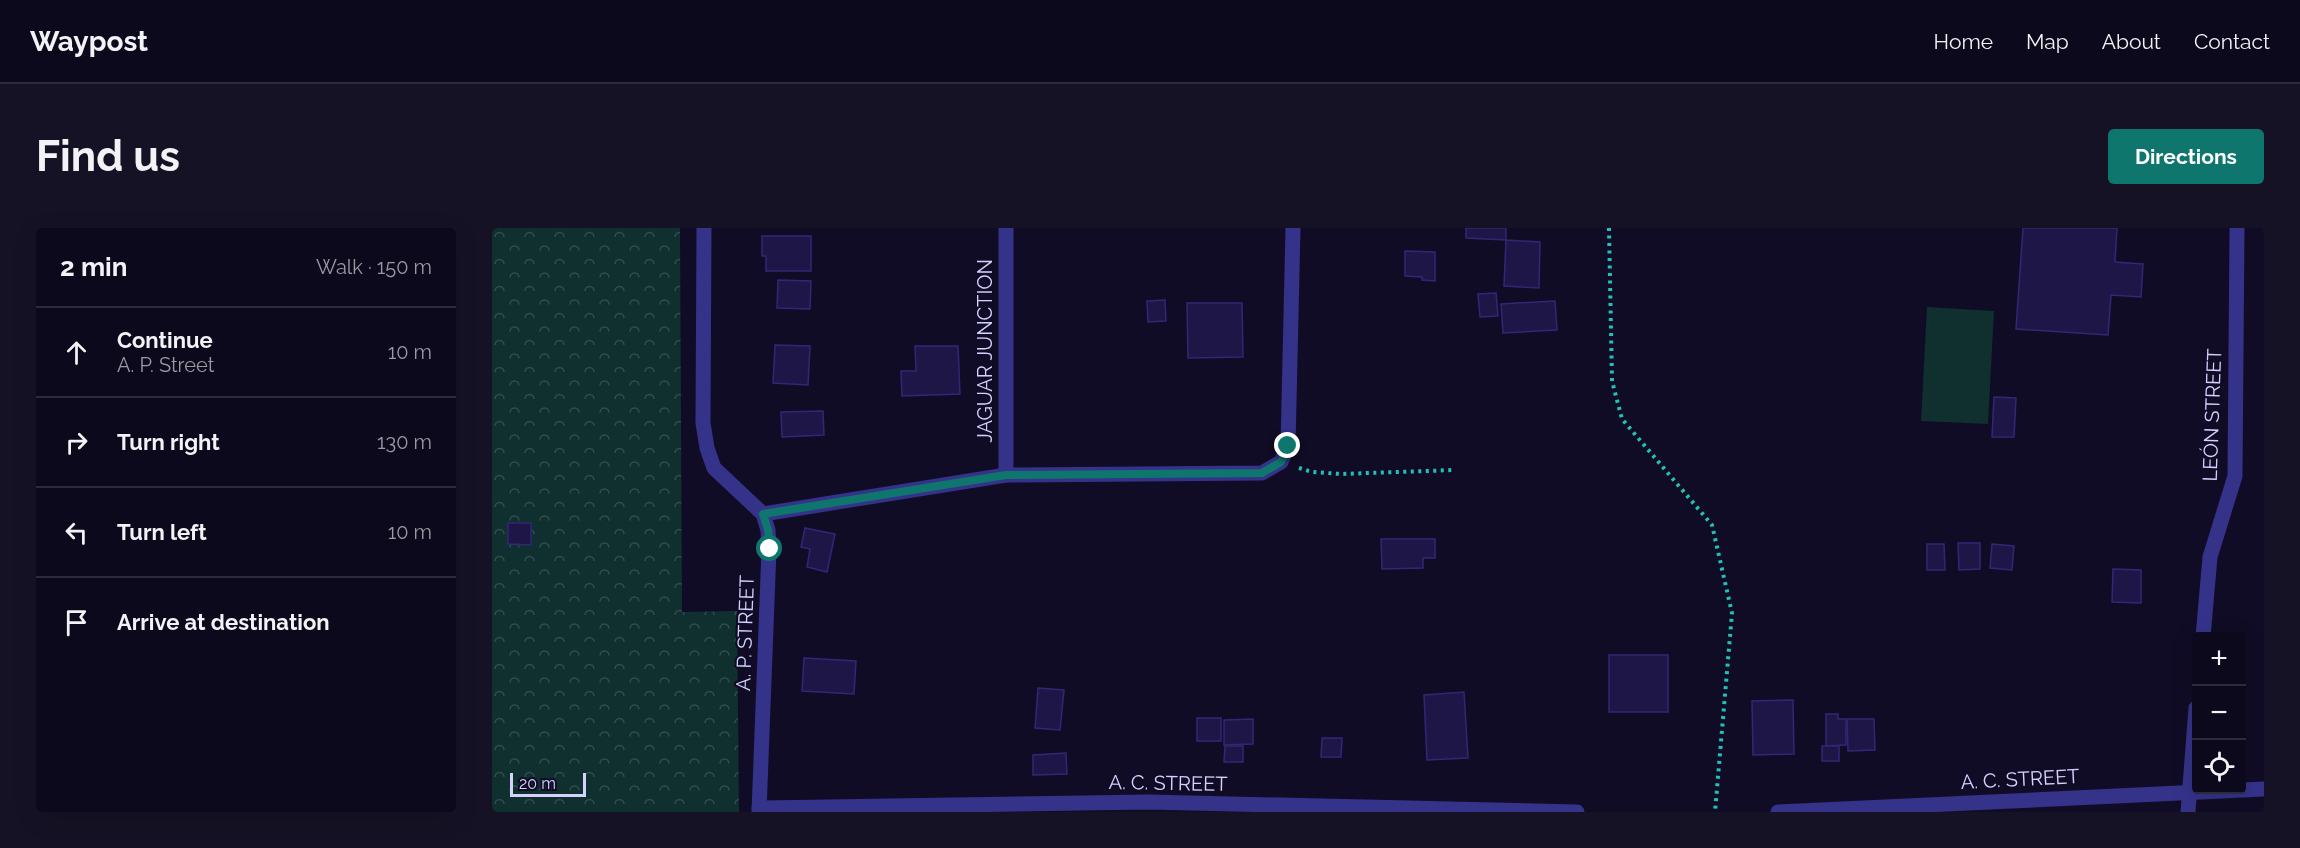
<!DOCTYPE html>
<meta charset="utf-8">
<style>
:root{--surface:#0c091c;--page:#151225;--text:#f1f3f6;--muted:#9a9aa3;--line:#2c2a3b;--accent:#0f766e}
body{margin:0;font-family:Raleway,sans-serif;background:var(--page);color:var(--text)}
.controls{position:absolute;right:18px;bottom:18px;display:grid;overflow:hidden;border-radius:6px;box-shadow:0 6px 24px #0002}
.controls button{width:54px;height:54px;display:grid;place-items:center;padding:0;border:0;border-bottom:2px solid var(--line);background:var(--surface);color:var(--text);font:30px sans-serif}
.scale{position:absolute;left:18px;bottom:15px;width:76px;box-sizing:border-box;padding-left:6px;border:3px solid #d5d1ff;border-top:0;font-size:16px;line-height:21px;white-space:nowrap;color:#d5d1ff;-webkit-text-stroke:4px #100c25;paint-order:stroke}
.stop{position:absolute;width:18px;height:18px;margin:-14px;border:4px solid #0f766e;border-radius:50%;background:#fff}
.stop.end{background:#0f766e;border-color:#fff;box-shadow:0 2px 6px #0008}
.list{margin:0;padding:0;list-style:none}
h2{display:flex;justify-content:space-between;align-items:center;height:78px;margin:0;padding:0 24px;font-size:26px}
h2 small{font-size:20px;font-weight:400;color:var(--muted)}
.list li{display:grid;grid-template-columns:39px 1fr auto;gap:18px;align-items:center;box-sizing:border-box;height:90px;padding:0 24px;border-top:2px solid var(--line)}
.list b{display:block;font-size:22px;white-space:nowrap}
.list p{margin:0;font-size:20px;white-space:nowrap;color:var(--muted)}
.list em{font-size:20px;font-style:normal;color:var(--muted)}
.icon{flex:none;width:33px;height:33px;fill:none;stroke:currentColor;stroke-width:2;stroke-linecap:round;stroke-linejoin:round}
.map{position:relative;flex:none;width:1772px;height:584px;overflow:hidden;border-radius:6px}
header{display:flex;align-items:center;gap:36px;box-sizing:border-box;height:84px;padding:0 30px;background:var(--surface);border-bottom:2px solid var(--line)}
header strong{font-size:28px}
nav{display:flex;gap:33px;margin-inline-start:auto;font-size:21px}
.intro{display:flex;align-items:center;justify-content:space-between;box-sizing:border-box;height:144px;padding:0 36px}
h1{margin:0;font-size:42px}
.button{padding:15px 27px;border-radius:6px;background:var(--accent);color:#fff;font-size:21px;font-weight:700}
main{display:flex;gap:36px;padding:0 36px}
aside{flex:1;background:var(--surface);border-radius:6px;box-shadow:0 6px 24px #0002}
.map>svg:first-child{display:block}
</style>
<header>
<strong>Waypost</strong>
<nav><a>Home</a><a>Map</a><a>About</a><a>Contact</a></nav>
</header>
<div class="intro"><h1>Find us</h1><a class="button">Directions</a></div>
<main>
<aside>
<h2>2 min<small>Walk · 150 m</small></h2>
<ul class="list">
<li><svg class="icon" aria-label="ahead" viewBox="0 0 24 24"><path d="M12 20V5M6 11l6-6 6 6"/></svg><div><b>Continue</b><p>A. P. Street</p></div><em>10 m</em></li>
<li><svg class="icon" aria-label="right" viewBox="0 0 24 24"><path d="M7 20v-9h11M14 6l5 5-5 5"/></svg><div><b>Turn right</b></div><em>130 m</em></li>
<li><svg class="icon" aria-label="left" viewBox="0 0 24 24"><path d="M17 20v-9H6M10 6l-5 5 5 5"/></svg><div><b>Turn left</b></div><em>10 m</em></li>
<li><svg class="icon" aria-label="arrive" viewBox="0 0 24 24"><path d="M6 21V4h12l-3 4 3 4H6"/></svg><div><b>Arrive at destination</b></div></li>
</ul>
</aside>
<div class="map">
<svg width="1772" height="584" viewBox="0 0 1772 584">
<defs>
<pattern id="forest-crowns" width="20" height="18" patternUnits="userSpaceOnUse" patternTransform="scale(1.5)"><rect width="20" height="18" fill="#0f302e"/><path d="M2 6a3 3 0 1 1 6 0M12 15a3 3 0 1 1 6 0" fill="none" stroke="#314d4d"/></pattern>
</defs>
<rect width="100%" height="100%" fill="#100c25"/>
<path fill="url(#forest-crowns)" d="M0,0H188L190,384L245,383L247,584H0Z"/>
<path fill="#0f302e" d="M1435,79L1502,83L1496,196L1429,193Z"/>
<g fill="#1f1648" stroke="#342676" stroke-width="1.5">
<path d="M974,0H1014V12L974,10Z"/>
<path d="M1531,0H1625L1623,34L1651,36L1649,69L1619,67L1616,107L1524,101Z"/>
<path d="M270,8H319V43H274V28H270Z"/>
<path d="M1014,12L1048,14L1047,60L1012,58Z"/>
<path d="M913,23L943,24V53L930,52V49L913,48Z"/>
<path d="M286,52L319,53L318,81L285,80Z"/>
<path d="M1004,65L1006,88L988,89L986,66Z"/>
<path d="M673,72L674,93L656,94L655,73Z"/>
<path d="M1063,73L1065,102L1011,105L1009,76Z"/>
<path d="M695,75H750L751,129L696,130Z"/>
<path d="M283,117L318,118L316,157L281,155Z"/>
<path d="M423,118H466L468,166L410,168L409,143H424Z"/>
<path d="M1502,169L1524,170L1522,209H1500Z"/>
<path d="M331,183L332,207L290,209L289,184Z"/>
<path d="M16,295H39V317L16,316Z"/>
<path d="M313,300L343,306L335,344L315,339L318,321L309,319Z"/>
<path d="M889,311H943V330H931V340L890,341Z"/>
<path d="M1466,315H1488V341L1467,342Z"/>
<path d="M1435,316H1452L1453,342H1435Z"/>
<path d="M1500,316L1522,318L1520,342L1498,340Z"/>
<path d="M1621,341L1649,342V375L1620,374Z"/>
<rect x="1117" y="427" width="59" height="57"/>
<path d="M312,430L364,433L362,466L310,463Z"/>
<path d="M546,460L572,462L568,502L543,500Z"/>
<path d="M972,464L976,530L935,532L932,467Z"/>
<path d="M1301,472L1302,526L1261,527L1260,473Z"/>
<path d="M1334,486H1346V491H1354V517L1334,518Z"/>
<rect x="705" y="490" width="24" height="23"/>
<path d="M761,491V516L732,517V492Z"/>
<path d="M1355,491H1382L1383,522L1356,523Z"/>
<path d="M830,510H850L849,529H829Z"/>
<path d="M733,518H751V534H732Z"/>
<rect x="1330" y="518" width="17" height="15"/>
<path d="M574,525L575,546L541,547V527Z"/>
</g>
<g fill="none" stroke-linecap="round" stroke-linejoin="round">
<g stroke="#23c1b3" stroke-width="4" stroke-dasharray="3 4.5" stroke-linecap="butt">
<path d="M1117,0L1120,153L1130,191L1220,297L1240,385L1223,584"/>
<path d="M807,240L820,244L849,246L962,242"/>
</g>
<g stroke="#343389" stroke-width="15">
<path d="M212,0L211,195L215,220L222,240L271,286L276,302L277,321L267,584"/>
<path d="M514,0V247"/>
<path d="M271,286L514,247L770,245L789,234L796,218L801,0"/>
<path d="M1711,409L1718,329L1743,248L1745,0"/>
<path d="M267,580L656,574L1085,584"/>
<path d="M1286,584L1772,561"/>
<path d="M1696,584L1704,480"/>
</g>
</g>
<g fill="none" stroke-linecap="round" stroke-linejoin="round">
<path stroke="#0f766e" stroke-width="8" d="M278,321L276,302L271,286L514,247L770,245L789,234L796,218"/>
</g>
<g text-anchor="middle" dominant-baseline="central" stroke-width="4.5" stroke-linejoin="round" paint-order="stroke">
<g font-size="20" fill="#d5d1ff" stroke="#100c25">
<text transform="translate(493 123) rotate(-90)">JAGUAR JUNCTION</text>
<text transform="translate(1720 187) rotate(-88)">LEÓN STREET</text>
<text transform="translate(253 405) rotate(-88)">A. P. STREET</text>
<text transform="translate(1528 551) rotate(-3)">A. C. STREET</text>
<text transform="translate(676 555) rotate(1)">A. C. STREET</text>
</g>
</g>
</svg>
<div class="controls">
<button>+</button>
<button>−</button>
<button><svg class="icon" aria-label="locate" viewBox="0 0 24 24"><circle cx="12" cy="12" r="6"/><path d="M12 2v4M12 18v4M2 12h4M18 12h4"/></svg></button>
</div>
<div class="scale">20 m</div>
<div class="stop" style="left:278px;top:321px"></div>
<div class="stop end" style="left:796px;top:218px"></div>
</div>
</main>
